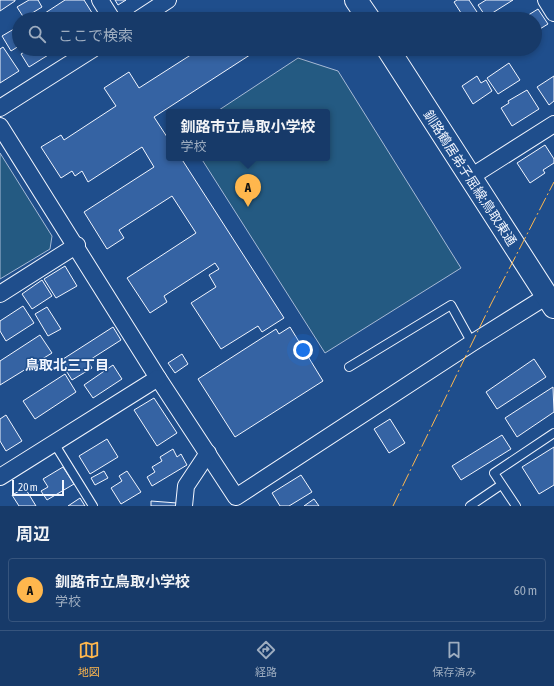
<!DOCTYPE html>
<html lang="ja">
<meta charset="utf-8">
<style>
:root{--surface:#173a69;--page:#244571;--text:#f1f3f6;--muted:#9eadc0;--line:#36547d;--accent:#ffb74d}
body{margin:0;font-family:"Asap Condensed","Noto Sans JP",sans-serif;background:var(--page);color:var(--text)}
.scale{position:absolute;left:12px;bottom:10px;width:52px;box-sizing:border-box;padding-left:4px;border:2px solid #f2f6ff;border-top:0;font-size:11px;line-height:14px;white-space:nowrap;color:#f2f6ff;-webkit-text-stroke:3px #1f4e8c;paint-order:stroke}
.you{position:absolute;left:303px;top:350px;width:14px;height:14px;margin:-10px;border:3px solid #fff;border-radius:50%;background:#1a73e8;box-shadow:0 0 0 6px #1a73e833}
.badge{display:grid;place-items:center;width:26px;height:26px;border-radius:50%;background:var(--accent);color:#111;font-size:13px;font-weight:700}
.pin{position:absolute;translate:-50% -33px;filter:drop-shadow(0 1px 2px #0008)}
.pin::after{content:'';position:absolute;top:21px;width:14px;height:12px;background:inherit;clip-path:polygon(0 0,100% 0,50% 100%)}
.popup{position:absolute;left:166px;top:109px;width:164px;height:52px;box-sizing:border-box;display:grid;place-content:center;border-radius:4px;background:var(--surface);filter:drop-shadow(0 1px 3px #0005);font-size:13px;white-space:nowrap;color:var(--muted)}
.popup b{font-size:15px;color:var(--text)}
.popup::after{content:'';position:absolute;left:50%;top:100%;margin-left:-8px;border:8px solid transparent;border-top-color:var(--surface)}
.list{margin:0;padding:0;list-style:none}
h2{display:flex;justify-content:space-between;align-items:center;height:52px;margin:0;padding:0 16px;font-size:17px}
h2 small{font-size:13px;font-weight:400;color:var(--muted)}
.list li{display:grid;grid-template-columns:26px 1fr auto;gap:12px;align-items:center;box-sizing:border-box;height:64px;margin:0 8px 8px;padding:0 8px;border:1px solid var(--line);border-radius:4px}
.list b{display:block;font-size:15px;white-space:nowrap}
.list p{margin:0;font-size:13px;white-space:nowrap;color:var(--muted)}
.list em{font-size:13px;font-style:normal;color:var(--muted)}
.icon{flex:none;width:22px;height:22px;fill:none;stroke:currentColor;stroke-width:2;stroke-linecap:round;stroke-linejoin:round}
.map{position:relative;flex:none;width:554px;height:506px;overflow:hidden}
.search{position:absolute;background:var(--surface);box-shadow:0 2px 6px #0003;left:12px;right:12px;top:12px;height:44px;display:flex;align-items:center;gap:10px;box-sizing:border-box;padding:0 14px;border-radius:22px;color:var(--muted);font-size:15px}
.sheet{height:124px;background:var(--surface)}
nav{display:flex;justify-content:space-around;align-items:center;box-sizing:border-box;height:56px;border-top:1px solid var(--line);background:var(--surface);font-size:11px;color:var(--muted)}
nav a{display:grid;justify-items:center;gap:2px}
nav .on{color:var(--accent)}
.map>svg:first-child{display:block}
</style>
<div class="map">
<svg width="554" height="506" viewBox="0 0 554 506">
<rect width="100%" height="100%" fill="#1f4e8c"/>
<g fill="#245a82" stroke="#a8bbd7">
<path d="M298,58L338,71L461,268L325,353L201,158H327V112H216Z"/>
<path d="M0,153L52,236L50,249L0,279Z"/>
</g>
<g fill="#3563a3" stroke="#f2f6ff">
<path d="M0,0H15V1L0,11Z"/>
<path d="M29,0H38L42,7L24,18L17,7Z"/>
<path d="M65,0H84L94,16L89,19H44L42,15Z"/>
<path d="M115,0H126L118,5Z"/>
<path d="M457,0H469L479,15L475,17L476,19H459L463,16L454,2Z"/>
<path d="M486,0H513L486,17L478,5Z"/>
<path d="M538,9L548,24L535,32V19H522Z"/>
<path d="M255,14L258,19H246Z"/>
<path d="M19,26V46L11,51L2,36Z"/>
<path d="M3,47L19,71L0,83V49Z"/>
<path d="M29,49H51L53,52L29,67L21,54Z"/>
<path d="M200,49H266L258,54L256,51L154,117L169,140V158H181L284,318L262,332L258,326L221,349L191,303L216,287L209,275L219,269L215,263L164,296L167,302L150,313L127,278L196,233L172,196L119,230L124,238L107,249L84,212L154,167L142,147L88,182L82,171L75,176L72,171L61,178L41,147L61,135L64,140L116,106L104,88L129,72L139,88Z"/>
<path d="M509,63L520,80L498,94L487,78Z"/>
<path d="M477,76L481,83L486,80L492,91L473,104L462,86Z"/>
<path d="M554,76V101L549,105L537,87Z"/>
<path d="M527,90L539,109L512,126L501,108L509,103L508,101Z"/>
<path d="M545,145L554,159V163L543,170L545,173L530,183L517,163Z"/>
<path d="M65,266L77,286L56,298L44,279Z"/>
<path d="M42,280L52,296L32,309L22,294Z"/>
<path d="M23,306L34,323L6,341L0,331V321Z"/>
<path d="M47,307L61,329L48,336L35,314Z"/>
<path d="M113,327L121,340L88,361L92,368L72,380L60,361Z"/>
<path d="M290,327L323,381L235,437L198,379L276,329L279,334Z"/>
<path d="M40,335L52,353L0,385V361Z"/>
<path d="M182,354L188,364L175,373L168,363Z"/>
<path d="M534,359L546,377L497,409L486,392Z"/>
<path d="M113,365L122,379L93,398L84,385Z"/>
<path d="M65,374L76,392L35,419L23,401Z"/>
<path d="M553,387L554,412L517,437L505,418Z"/>
<path d="M154,398L177,433L157,446L134,410Z"/>
<path d="M6,415L22,441L6,451L0,441V419Z"/>
<path d="M390,419L405,443L389,453L374,429Z"/>
<path d="M502,435L511,449L461,480L452,466Z"/>
<path d="M107,439L118,457L90,474L79,456Z"/>
<path d="M554,447V485L539,494L522,467Z"/>
<path d="M173,449L177,457L181,454L187,465L152,486L147,477L155,472L152,467L162,461L160,457Z"/>
<path d="M63,467L74,484L47,500L41,491L48,487L43,479Z"/>
<path d="M104,471L108,478L95,485L91,478Z"/>
<path d="M127,471L141,492L121,504L111,488L122,481L119,476Z"/>
<path d="M301,475L312,492L289,506H280L272,493Z"/>
<path d="M25,488L36,506H19L12,495Z"/>
<path d="M80,498L85,506H68Z"/>
<path d="M314,499L319,506H304Z"/>
<path d="M151,501L177,503V506H151Z"/>
</g>
<g fill="none" stroke-linecap="round" stroke-linejoin="round">
<defs>
<g id="service">
<path d="M349,367L451,305L472,343"/>
<path d="M54,443L93,506"/>
<path d="M470,506L501,485"/>
<path d="M516,506L494,473L554,433"/>
</g>
<g id="minor">
<path d="M100,0L112,19"/>
<path d="M546,0L554,13"/>
<path d="M139,19L168,0"/>
<path d="M0,108L93,49"/>
<path d="M0,126L158,378L236,497L472,343L547,296"/>
<path d="M469,178L554,124"/>
<path d="M0,294L77,245"/>
<path d="M0,477L158,378"/>
<path d="M184,506L186,486L208,453"/>
</g>
<g id="primary">
<path d="M356,0L369,19"/>
<path d="M388,49L554,307"/>
</g>
</defs>
<use href="#service" stroke="#f2f6ff" stroke-width="10"/>
<use href="#minor" stroke="#f2f6ff" stroke-width="18"/>
<use href="#primary" stroke="#f2f6ff" stroke-width="24"/>
<use href="#service" stroke="#1f4e8c" stroke-width="8"/>
<use href="#minor" stroke="#1f4e8c" stroke-width="16"/>
<use href="#primary" stroke="#1f4e8c" stroke-width="22"/>
<path stroke="#ffb74d" stroke-width="1" stroke-dasharray="14 3 2 3" stroke-linecap="butt" d="M393,506L491,304L554,182"/>
</g>
<g text-anchor="middle" dominant-baseline="central" stroke-width="3" stroke-linejoin="round" paint-order="stroke">
<g font-size="13" fill="#f2f6ff" stroke="#1f4e8c">
<text transform="translate(470 178) rotate(57)">釧路鶴居弟子屈線;鳥取東通</text>
</g>
<g font-size="14" font-weight="bold" fill="#f2f6ff" stroke="#1f4e8c">
<text x="67" y="365">鳥取北三丁目</text>
</g>
</g>
</svg>
<div class="scale">20 m</div>
<div class="you"></div>
<div class="pin badge" style="left:248px;top:207px">A</div>
<div class="popup"><b>釧路市立鳥取小学校</b>学校</div>
<div class="search"><svg class="icon" aria-label="search" viewBox="0 0 24 24"><circle cx="10" cy="10" r="6"/><path d="M15 15l6 6"/></svg>ここで検索</div>
</div>
<section class="sheet">
<h2>周辺<small></small></h2>
<ul class="list">
<li><span class="badge">A</span><div><b>釧路市立鳥取小学校</b><p>学校</p></div><em>60 m</em></li>
</ul>
</section>
<nav>
<a class="on"><svg class="icon" aria-label="map" viewBox="0 0 24 24"><path d="M3 6l6-2 6 2 6-2v14l-6 2-6-2-6 2zM9 4v14M15 6v14"/></svg>地図</a>
<a><svg class="icon" aria-label="directions" viewBox="0 0 24 24"><path d="M12 3l9 9-9 9-9-9zM9 14v-3h6M13 9l2 2-2 2"/></svg>経路</a>
<a><svg class="icon" aria-label="saved" viewBox="0 0 24 24"><path d="M7 4h10v16l-5-4-5 4z"/></svg>保存済み</a>
</nav>
